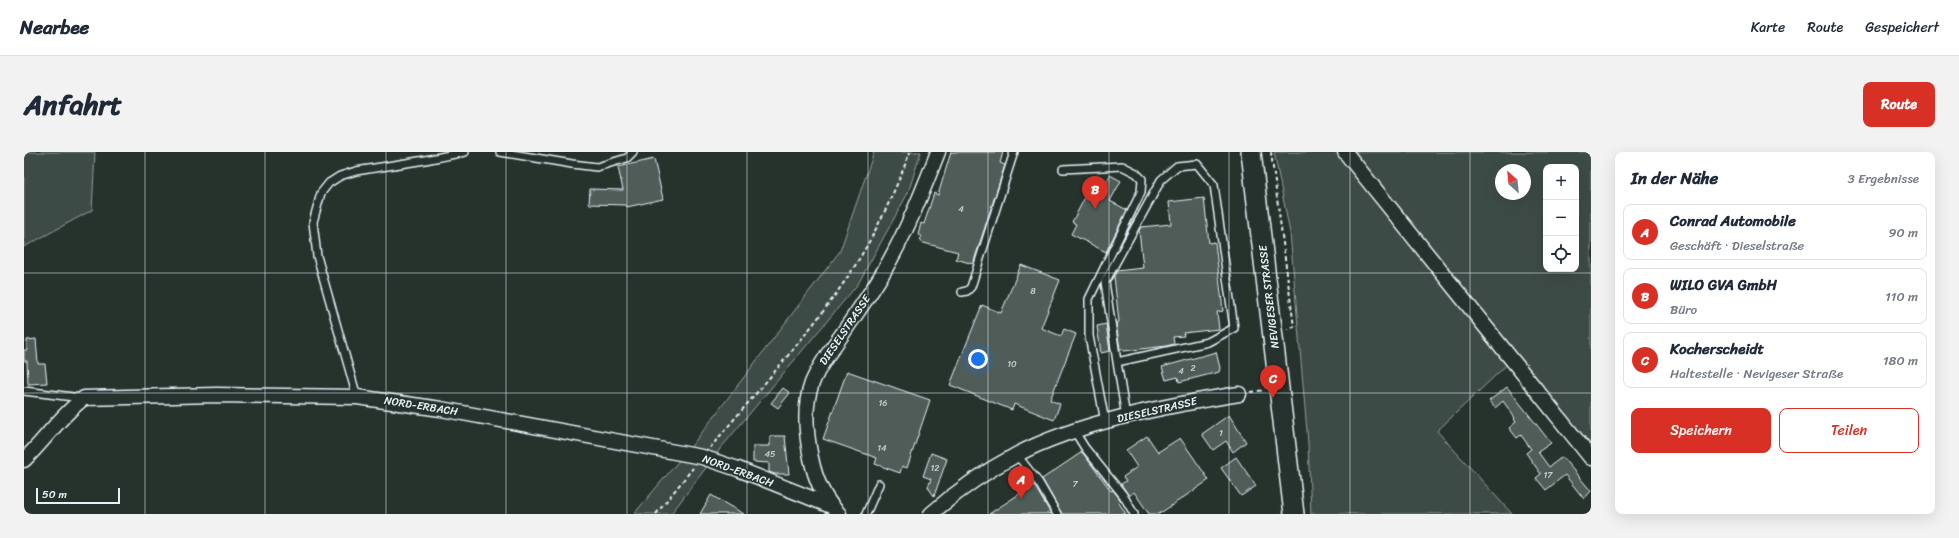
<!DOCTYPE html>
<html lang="de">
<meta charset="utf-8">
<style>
:root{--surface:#fff;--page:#f2f2f3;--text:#1f2937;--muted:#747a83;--line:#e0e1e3;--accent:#d93025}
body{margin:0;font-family:Sriracha,sans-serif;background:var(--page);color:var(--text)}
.controls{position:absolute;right:12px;top:12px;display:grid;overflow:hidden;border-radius:8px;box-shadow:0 4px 16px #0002}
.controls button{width:36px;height:36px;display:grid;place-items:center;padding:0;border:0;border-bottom:1px solid var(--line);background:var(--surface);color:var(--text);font:20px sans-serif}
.compass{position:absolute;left:1471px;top:12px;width:36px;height:36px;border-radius:50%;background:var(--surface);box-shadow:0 4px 16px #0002;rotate:333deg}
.scale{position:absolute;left:12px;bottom:10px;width:84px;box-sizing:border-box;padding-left:4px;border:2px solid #e8f1f8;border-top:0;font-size:11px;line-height:14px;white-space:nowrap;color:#e8f1f8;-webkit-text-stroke:3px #26332d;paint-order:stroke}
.you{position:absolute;left:954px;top:207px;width:14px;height:14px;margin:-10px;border:3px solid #fff;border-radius:50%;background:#1a73e8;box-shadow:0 0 0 6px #1a73e833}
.badge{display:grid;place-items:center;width:26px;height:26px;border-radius:50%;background:var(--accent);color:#fff;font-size:13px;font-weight:700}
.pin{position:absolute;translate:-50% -33px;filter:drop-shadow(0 1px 2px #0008)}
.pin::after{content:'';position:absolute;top:21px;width:14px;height:12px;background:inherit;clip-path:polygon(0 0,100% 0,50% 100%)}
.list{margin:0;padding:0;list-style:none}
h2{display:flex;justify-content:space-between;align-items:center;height:52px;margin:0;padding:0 16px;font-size:17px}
h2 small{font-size:13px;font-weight:400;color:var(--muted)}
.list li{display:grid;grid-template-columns:26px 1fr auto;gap:12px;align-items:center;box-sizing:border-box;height:56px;margin:0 8px 8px;padding:0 8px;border:1px solid var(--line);border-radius:8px}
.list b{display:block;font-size:15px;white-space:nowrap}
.list p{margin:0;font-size:13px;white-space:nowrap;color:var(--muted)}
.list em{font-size:13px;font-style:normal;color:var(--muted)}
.actions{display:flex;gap:8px;padding:12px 16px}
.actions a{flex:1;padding:9px 0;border:1px solid var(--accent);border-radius:8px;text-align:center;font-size:14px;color:var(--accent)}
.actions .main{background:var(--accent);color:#fff}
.icon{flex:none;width:22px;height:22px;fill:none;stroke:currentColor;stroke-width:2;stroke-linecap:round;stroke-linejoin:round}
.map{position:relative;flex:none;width:1567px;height:362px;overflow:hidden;border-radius:8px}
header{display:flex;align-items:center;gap:24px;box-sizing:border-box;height:56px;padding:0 20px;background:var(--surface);border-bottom:1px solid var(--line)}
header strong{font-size:19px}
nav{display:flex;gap:22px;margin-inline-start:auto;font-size:14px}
.intro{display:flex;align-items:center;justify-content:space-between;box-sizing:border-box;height:96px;padding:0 24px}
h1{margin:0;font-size:28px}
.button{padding:10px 18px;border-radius:8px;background:var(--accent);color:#fff;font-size:14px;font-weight:700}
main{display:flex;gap:24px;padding:0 24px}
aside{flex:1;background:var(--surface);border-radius:8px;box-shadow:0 4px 16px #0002}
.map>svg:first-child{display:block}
</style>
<header>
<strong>Nearbee</strong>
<nav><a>Karte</a><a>Route</a><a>Gespeichert</a></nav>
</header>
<div class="intro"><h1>Anfahrt</h1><a class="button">Route</a></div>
<main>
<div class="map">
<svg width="1567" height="362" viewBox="0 0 1567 362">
<rect width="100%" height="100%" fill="#26332d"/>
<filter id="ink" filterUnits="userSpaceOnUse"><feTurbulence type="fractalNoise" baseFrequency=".025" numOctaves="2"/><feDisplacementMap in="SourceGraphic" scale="8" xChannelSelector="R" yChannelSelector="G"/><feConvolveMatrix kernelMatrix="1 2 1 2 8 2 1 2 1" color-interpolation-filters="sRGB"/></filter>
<g filter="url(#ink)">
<g fill="#3e4b47" stroke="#939ea0" fill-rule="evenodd">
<path d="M0,0H71L68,58L0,95Z"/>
<path d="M850,0H897L884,41L834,132L696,297L647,362H610L669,292L816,99Z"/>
<path d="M1250,0H1567V293L1493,203L1413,279L1488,362H1287L1284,291L1266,81ZM1522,15H1552V117H1522ZM1477,18H1501V42H1477Z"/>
</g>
<g fill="#505c59" stroke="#e8f1f8">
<path d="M927,0H979L976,11L981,13L949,112L932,107L934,100L896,90L897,84L894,83L897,71L900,72L910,41L914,43Z"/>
<path d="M630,7L639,47L603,55L602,53L565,52L566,37L599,38L594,15Z"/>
<path d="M1086,23L1097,29L1086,49L1103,58L1082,100L1047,82L1052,72L1048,70L1065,38L1075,43Z"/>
<path d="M1180,46L1185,91L1191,90L1199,159L1193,160L1195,177L1159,181L1160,184L1149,185L1150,192L1142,194L1100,199L1099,197H1096L1092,171L1095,170L1090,124L1093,119L1119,116L1115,78L1117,75L1147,72L1145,50Z"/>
<path d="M997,113L1036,128L1017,176L1037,184L1040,177L1052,182L1026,248L1036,252L1030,268L990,252L988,258L926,233L958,153L977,161Z"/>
<path d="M1082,172L1086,199L1077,201L1073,174Z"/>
<path d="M12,187L14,212H21L23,231L4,232L3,209H0V198H3V188Z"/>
<path d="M1192,200L1196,216L1195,220L1155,230L1154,225L1142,228L1138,215Z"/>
<path d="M823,219L906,248L883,316L878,314L876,321L851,312L853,306L799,287Z"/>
<path d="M1483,235L1527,291L1514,300L1525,315L1538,305L1567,339L1560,347L1541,323L1522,338L1512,326L1517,322L1502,301L1507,297L1497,283L1493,286L1485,276L1492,270L1490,267L1491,266L1479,249L1471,256L1465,249Z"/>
<path d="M759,236L766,241L754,256L747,251Z"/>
<path d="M1205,263L1222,290L1209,300L1202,289L1189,298L1178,282Z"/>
<path d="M746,284H761L765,322H751L745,320V311L729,310V294H746Z"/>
<path d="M1123,284L1134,300L1156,286L1185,328L1135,362H1125L1110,340L1105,344L1097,332L1102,329L1099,325L1113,315L1102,298Z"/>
<path d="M1058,300L1087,339L1089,338L1095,346L1097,349L1095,351L1102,362H1038L1018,327Z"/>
<path d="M907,301L923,307L910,344L904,335L907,327L899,324Z"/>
<path d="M1212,305L1232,334L1217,344L1197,316Z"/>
<path d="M1010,333L1027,362H965L1003,337Z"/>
<path d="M687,343L702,352L720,362H676Z"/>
</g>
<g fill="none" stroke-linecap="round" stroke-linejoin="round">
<defs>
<g id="lane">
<path d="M476,0L548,12L573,15L603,6L609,0"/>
<path d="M1039,17L1098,14L1112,21L1118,27L1117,40L1065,147V184L1081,270"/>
<path d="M938,140L943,139L947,135L990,0"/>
<path d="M1093,210L1081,130L1137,28L1153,14L1173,12L1190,33L1210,176L1184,190L1093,210L1102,265"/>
<path d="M0,239L58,246"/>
<path d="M333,245L293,104L289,70L297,41L305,31L316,24L332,19L401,8L441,0"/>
<path d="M1051,280L1061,296L1099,343L1110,362"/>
<path d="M993,303L1015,331L1033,362"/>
<path d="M842,362L855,332"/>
</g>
<g id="street">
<path d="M1321,0L1567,306"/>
<path d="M0,308C21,288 36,264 60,246L193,243L333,245L417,257L678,305L714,317L807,354"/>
<path d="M815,362C800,347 791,326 787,306C782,282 779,255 788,231C795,214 806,199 817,184C831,163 847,141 860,119C882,81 898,41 914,0"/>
<path d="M907,362C933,339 962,319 992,303C1054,270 1146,253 1215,242"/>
</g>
<path id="secondary" d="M1227,0L1270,362"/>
</defs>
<use href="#lane" stroke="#e8f1f8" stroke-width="10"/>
<use href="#street" stroke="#e8f1f8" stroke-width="17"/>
<use href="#secondary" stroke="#e8f1f8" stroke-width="22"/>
<g stroke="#e8f1f8" stroke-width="2" stroke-dasharray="4 3" stroke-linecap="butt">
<path d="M1247,0L1270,175L1264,177"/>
<path d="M1227,240L1241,238"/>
<path d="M686,296C733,239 786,182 827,120C851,83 870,42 886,0"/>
<path d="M632,362L669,316"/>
</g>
<use href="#lane" stroke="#26332d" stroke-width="7"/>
<use href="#street" stroke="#26332d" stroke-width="14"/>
<use href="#secondary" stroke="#26332d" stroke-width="19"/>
</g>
</g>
<path fill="none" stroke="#e8f1f8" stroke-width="1" stroke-opacity="0.55" d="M121,0V362M241,0V362M362,0V362M482,0V362M603,0V362M723,0V362M844,0V362M964,0V362M1085,0V362M1205,0V362M1326,0V362M1446,0V362M0,121H1567M0,241H1567"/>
<g text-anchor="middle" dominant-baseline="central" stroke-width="3" stroke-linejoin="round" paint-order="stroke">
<g font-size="9" fill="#c2ccd0">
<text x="937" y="57">4</text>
<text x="1009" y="139">8</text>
<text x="988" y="212">10</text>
<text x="1169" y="216">2</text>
<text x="1157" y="219">4</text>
<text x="859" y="251">16</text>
<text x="1197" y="281">1</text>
<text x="858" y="296">14</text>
<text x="746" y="302">45</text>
<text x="911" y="316">12</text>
<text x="1524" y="323">17</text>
<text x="1051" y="332">7</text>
</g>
<g font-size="11" fill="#e8f1f8" stroke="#26332d">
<text transform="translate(1245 145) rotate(-97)">NEVIGESER STRASSE</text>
<text transform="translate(821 178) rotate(-56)">DIESELSTRASSE</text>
<text transform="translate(397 254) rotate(9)">NORD-ERBACH</text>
<text transform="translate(1133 258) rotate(-13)">DIESELSTRASSE</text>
<text transform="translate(714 319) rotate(20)">NORD-ERBACH</text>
</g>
</g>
</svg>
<div class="controls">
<button>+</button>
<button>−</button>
<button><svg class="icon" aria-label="locate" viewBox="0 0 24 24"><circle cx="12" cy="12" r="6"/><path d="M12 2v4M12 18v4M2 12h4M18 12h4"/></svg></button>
</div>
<svg class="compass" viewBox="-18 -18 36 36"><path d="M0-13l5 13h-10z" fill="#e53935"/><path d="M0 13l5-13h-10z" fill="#747a83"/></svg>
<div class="scale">50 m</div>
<div class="you"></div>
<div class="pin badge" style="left:997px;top:347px">A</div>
<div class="pin badge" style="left:1071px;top:57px">B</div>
<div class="pin badge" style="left:1249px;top:246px">C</div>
</div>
<aside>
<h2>In der Nähe<small>3 Ergebnisse</small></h2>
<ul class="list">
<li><span class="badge">A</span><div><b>Conrad Automobile</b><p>Geschäft · Dieselstraße</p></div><em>90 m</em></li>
<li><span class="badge">B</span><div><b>WILO GVA GmbH</b><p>Büro</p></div><em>110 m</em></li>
<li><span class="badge">C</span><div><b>Kocherscheidt</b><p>Haltestelle · Nevigeser Straße</p></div><em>180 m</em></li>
</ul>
<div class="actions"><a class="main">Speichern</a><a>Teilen</a></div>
</aside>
</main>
